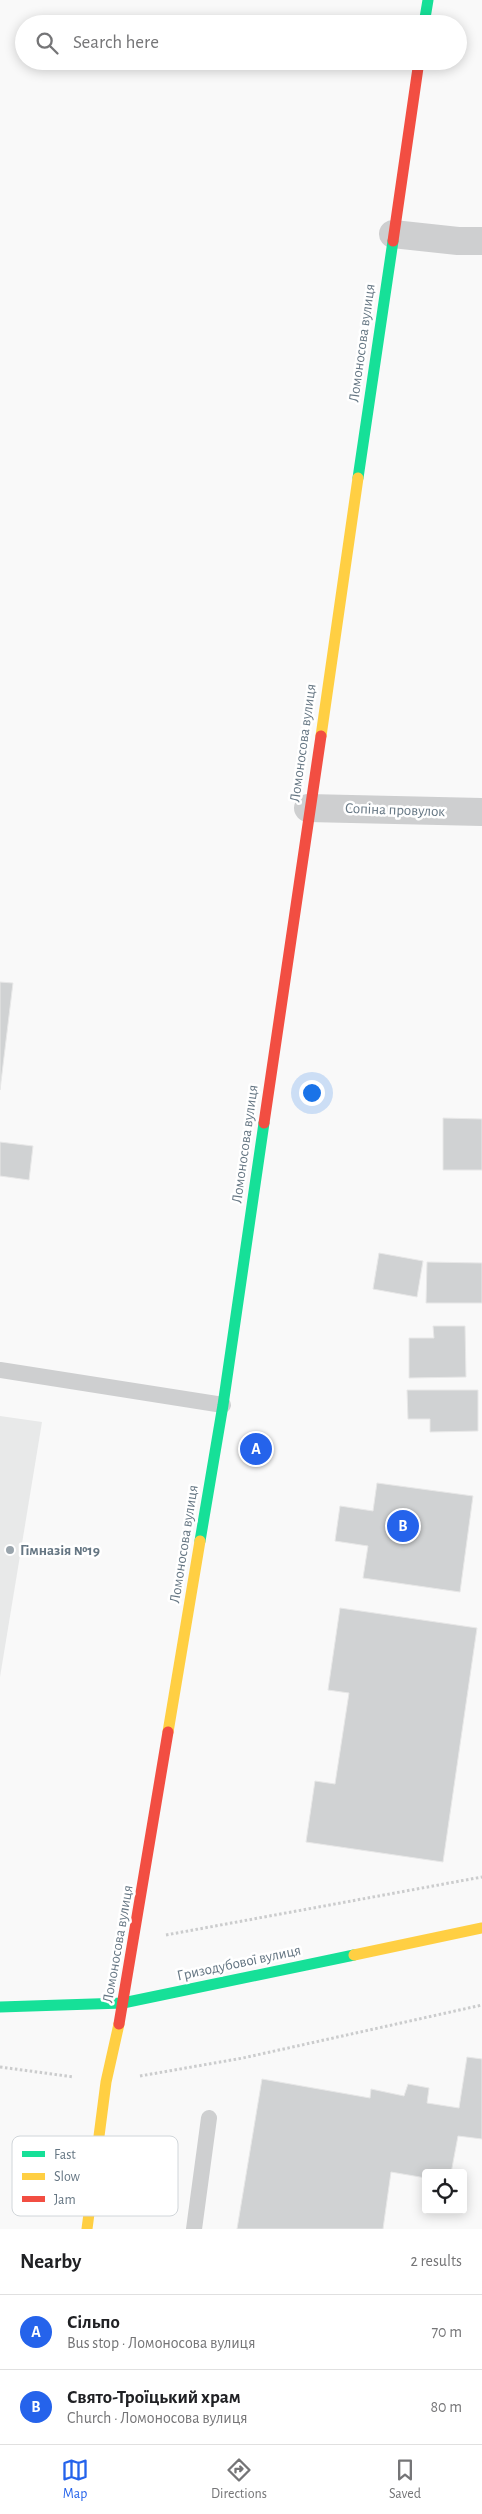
<!DOCTYPE html>
<meta charset="utf-8">
<style>
:root{--surface:#fff;--page:#f6f6f6;--text:#202124;--muted:#757577;--line:#e0e0e0;--accent:#2563eb}
body{margin:0;font-family:"Alegreya Sans",sans-serif;background:var(--page);color:var(--text)}
.controls{position:absolute;right:15px;bottom:15px;display:grid;overflow:hidden;border-radius:5px;box-shadow:0 2px 12px #0003}
.controls button{width:45px;height:45px;display:grid;place-items:center;padding:0;border:0;border-bottom:1px solid var(--line);background:var(--surface);color:var(--text);font:25px sans-serif}
.you{position:absolute;left:311px;top:1092px;width:18px;height:18px;margin:-12px;border:4px solid #fff;border-radius:50%;background:#1a73e8;box-shadow:0 0 0 8px #1a73e833}
.badge{display:grid;place-items:center;width:32px;height:32px;border-radius:50%;background:var(--accent);color:#fff;font-size:16px;font-weight:700}
.pin{position:absolute;translate:-50% -50%;border:2px solid #fff;box-shadow:0 1px 5px #0006}
.list{margin:0;padding:0;list-style:none}
h2{display:flex;justify-content:space-between;align-items:center;height:65px;margin:0;padding:0 20px;font-size:21px}
h2 small{font-size:16px;font-weight:400;color:var(--muted)}
.list li{display:grid;grid-template-columns:32px 1fr auto;gap:15px;align-items:center;box-sizing:border-box;height:75px;padding:0 20px;border-top:1px solid var(--line)}
.list b{display:block;font-size:19px;white-space:nowrap}
.list p{margin:0;font-size:16px;white-space:nowrap;color:var(--muted)}
.list em{font-size:16px;font-style:normal;color:var(--muted)}
.icon{flex:none;width:28px;height:28px;fill:none;stroke:currentColor;stroke-width:2;stroke-linecap:round;stroke-linejoin:round}
.map{position:relative;flex:none;width:482px;height:2229px;overflow:hidden}
.search{position:absolute;background:var(--surface);box-shadow:0 2px 12px #0003;left:15px;right:15px;top:15px;height:55px;display:flex;align-items:center;gap:12px;box-sizing:border-box;padding:0 18px;border-radius:28px;color:var(--muted);font-size:19px}
.sheet{height:215px;background:var(--surface)}
nav{display:flex;justify-content:space-around;align-items:center;box-sizing:border-box;height:70px;border-top:1px solid var(--line);background:var(--surface);font-size:14px;color:var(--muted)}
nav a{display:grid;justify-items:center;gap:2px}
nav .on{color:var(--accent)}
.map>svg:first-child{display:block}
</style>
<div class="map">
<svg width="482" height="2229" viewBox="0 0 482 2229">
<rect width="100%" height="100%" fill="#f9f9f9"/>
<path fill="#e8e9e9" d="M0,1416L42,1422L0,1677Z"/>
<g fill="#d0d2d3" stroke="#e8e8e8">
<path d="M0,982L13,983L0,1090Z"/>
<path d="M443,1118L482,1119V1170H443Z"/>
<path d="M0,1142L33,1146L29,1180L0,1176Z"/>
<path d="M379,1253L423,1261L417,1297L373,1289Z"/>
<path d="M427,1262L482,1263V1303H426Z"/>
<path d="M433,1326H465L466,1377L409,1378V1338H434Z"/>
<path d="M407,1390H478V1431L430,1432V1419H408Z"/>
<path d="M377,1483L473,1496L460,1592L363,1578L368,1546L335,1541L340,1506L373,1511Z"/>
<path d="M340,1608L477,1628L443,1862L306,1842L315,1781L335,1784L349,1693L328,1690Z"/>
<path d="M467,2057L482,2059V2139L458,2136L451,2173H426V2178L391,2172L383,2229H237L262,2079L370,2098L371,2089L404,2096L408,2084L429,2088L427,2103L459,2108Z"/>
</g>
<g fill="none" stroke-linecap="round" stroke-linejoin="round">
<g stroke="#cbcccd" stroke-width="3" stroke-dasharray="2.5 2.5" stroke-linecap="butt">
<path d="M166,1935L482,1877"/>
<path d="M0,2067L74,2077"/>
<path d="M140,2076L243,2058L482,2005"/>
</g>
<g stroke="#cecfd0" stroke-width="16">
<path d="M0,1370L223,1405"/>
<path d="M194,2229L209,2118"/>
</g>
<g stroke="#cecfd0" stroke-width="28">
<path d="M393,234L458,241H482"/>
<path d="M308,808L482,812"/>
</g>
<g stroke="#16e098" stroke-width="11">
<path d="M424,24L428,0"/>
<path d="M358,478L393,241"/>
<path d="M200,1541L223,1405L264,1123"/>
<path d="M0,2007L123,2003L354,1955"/>
</g>
<g stroke="#ffcf43" stroke-width="11">
<path d="M321,736L358,478"/>
<path d="M168,1732L200,1541"/>
<path d="M354,1955L482,1928"/>
<path d="M87,2229L106,2082L119,2024"/>
</g>
<g stroke="#f24e42" stroke-width="11">
<path d="M393,241L419,61"/>
<path d="M264,1123L321,736"/>
<path d="M119,2024L168,1732"/>
</g>
</g>
<circle fill="#99a4ac" stroke="#fff" stroke-width="2" cx="10" cy="1550" r="5"/>
<g text-anchor="middle" dominant-baseline="central" stroke-width="5" stroke-linejoin="round" paint-order="stroke">
<g font-size="15" fill="#657683" stroke="#fff">
<text transform="translate(362 343) rotate(-82)">Ломоносова вулиця</text>
<text transform="translate(303 743) rotate(-82)">Ломоносова вулиця</text>
<text transform="translate(395 810) rotate(2)">Сопіна провулок</text>
<text transform="translate(245 1144) rotate(-82)">Ломоносова вулиця</text>
<text transform="translate(184 1544) rotate(-81)">Ломоносова вулиця</text>
<text transform="translate(118 1944) rotate(-80)">Ломоносова вулиця</text>
<text transform="translate(239 1963) rotate(-12)">Гризодубової вулиця</text>
</g>
<g font-size="15" font-weight="bold" fill="#657683" stroke="#fff" text-anchor="start">
<text x="20" y="1550">Гімназія №19</text>
</g>
</g>
<rect x="12" y="2136" width="166" height="80" rx="8" fill="#fff" stroke="#d1d6da" stroke-width="1"/>
<rect x="22" y="2151" width="23" height="6" fill="#16e098"/>
<rect x="22" y="2173" width="23" height="7" fill="#ffcf43"/>
<rect x="22" y="2196" width="23" height="6" fill="#f24e42"/>
<g font-size="14" fill="#657683">
<text x="54" y="2159">Fast</text>
<text x="54" y="2181">Slow</text>
<text x="54" y="2204">Jam</text>
</g>
</svg>
<div class="controls">
<button><svg class="icon" aria-label="locate" viewBox="0 0 24 24"><circle cx="12" cy="12" r="6"/><path d="M12 2v4M12 18v4M2 12h4M18 12h4"/></svg></button>
</div>
<div class="you"></div>
<div class="pin badge" style="left:256px;top:1449px">A</div>
<div class="pin badge" style="left:403px;top:1526px">B</div>
<div class="search"><svg class="icon" aria-label="search" viewBox="0 0 24 24"><circle cx="10" cy="10" r="6"/><path d="M15 15l6 6"/></svg>Search here</div>
</div>
<section class="sheet">
<h2>Nearby<small>2 results</small></h2>
<ul class="list">
<li><span class="badge">A</span><div><b>Сільпо</b><p>Bus stop · Ломоносова вулиця</p></div><em>70 m</em></li>
<li><span class="badge">B</span><div><b>Свято-Троїцький храм</b><p>Church · Ломоносова вулиця</p></div><em>80 m</em></li>
</ul>
</section>
<nav>
<a class="on"><svg class="icon" aria-label="map" viewBox="0 0 24 24"><path d="M3 6l6-2 6 2 6-2v14l-6 2-6-2-6 2zM9 4v14M15 6v14"/></svg>Map</a>
<a><svg class="icon" aria-label="directions" viewBox="0 0 24 24"><path d="M12 3l9 9-9 9-9-9zM9 14v-3h6M13 9l2 2-2 2"/></svg>Directions</a>
<a><svg class="icon" aria-label="saved" viewBox="0 0 24 24"><path d="M7 4h10v16l-5-4-5 4z"/></svg>Saved</a>
</nav>
